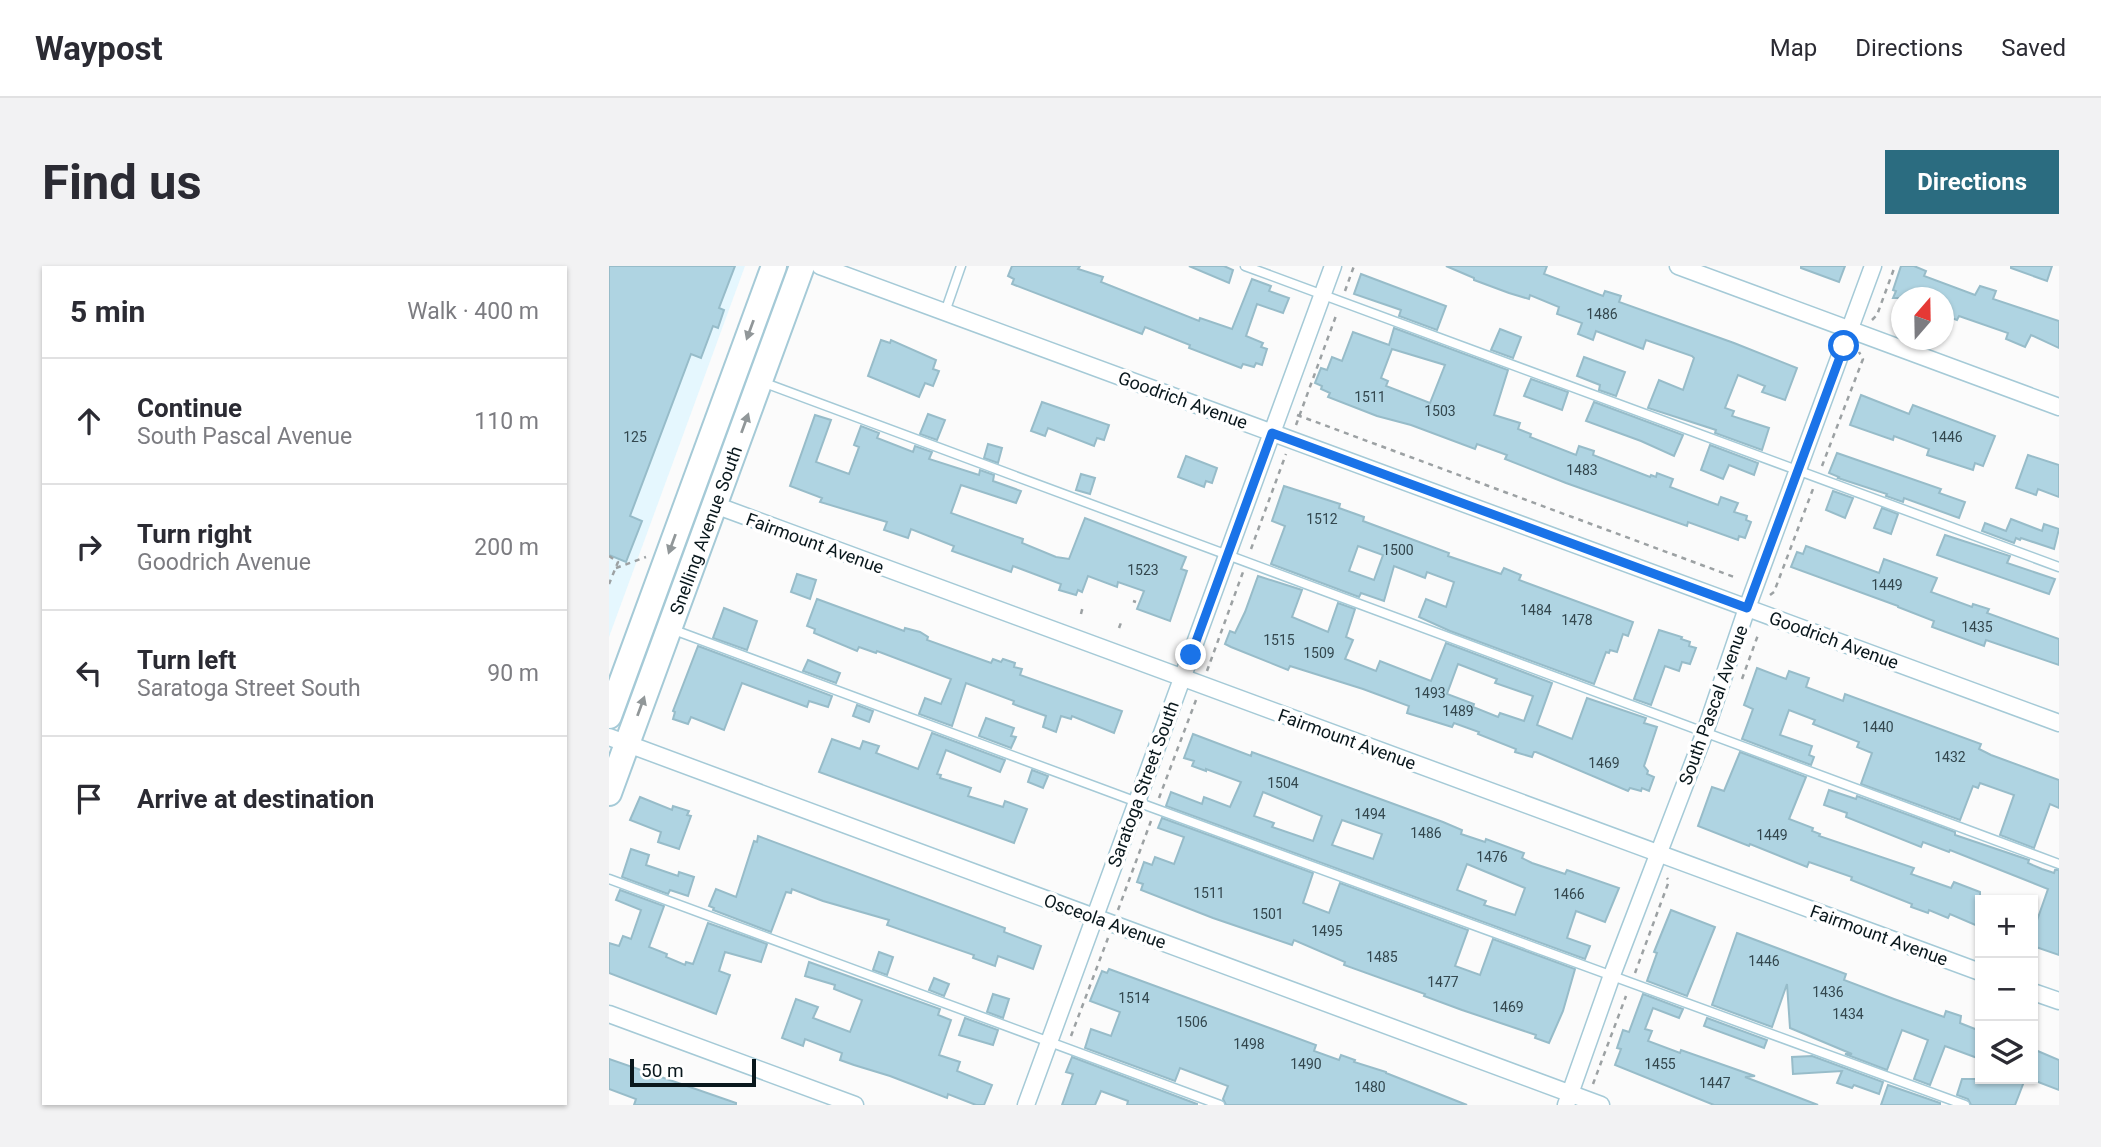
<!DOCTYPE html>
<meta charset="utf-8">
<style>
:root{--surface:#fff;--page:#f2f2f3;--text:#2b2b33;--muted:#7c7c81;--line:#e1e1e2;--accent:#2b6c80}
body{margin:0;font-family:Roboto,sans-serif;background:var(--page);color:var(--text)}
.controls{position:absolute;right:21px;bottom:21px;display:grid;overflow:hidden;border-radius:0px;box-shadow:0 2px 5px #0004}
.controls button{width:63px;height:63px;display:grid;place-items:center;padding:0;border:0;border-bottom:2px solid var(--line);background:var(--surface);color:var(--text);font:35px sans-serif}
.compass{position:absolute;left:1282px;top:21px;width:63px;height:63px;border-radius:50%;background:var(--surface);box-shadow:0 2px 5px #0004;rotate:20deg}
.scale{position:absolute;left:21px;bottom:18px;width:126px;box-sizing:border-box;padding-left:7px;border:4px solid #0a181d;border-top:0;font-size:19px;line-height:24px;white-space:nowrap;color:#0a181d;-webkit-text-stroke:5px #fff;paint-order:stroke}
.stop{position:absolute;width:21px;height:21px;margin:-16px;border:5px solid #1a73e8;border-radius:50%;background:#fff}
.stop.end{background:#1a73e8;border-color:#fff;box-shadow:0 2px 7px #0008}
.list{margin:0;padding:0;list-style:none}
h2{display:flex;justify-content:space-between;align-items:center;height:91px;margin:0;padding:0 28px;font-size:30px}
h2 small{font-size:23px;font-weight:400;color:var(--muted)}
.list li{display:grid;grid-template-columns:46px 1fr auto;gap:21px;align-items:center;box-sizing:border-box;height:126px;padding:0 28px;border-top:2px solid var(--line)}
.list b{display:block;font-size:26px;white-space:nowrap}
.list p{margin:0;font-size:23px;white-space:nowrap;color:var(--muted)}
.list em{font-size:23px;font-style:normal;color:var(--muted)}
.icon{flex:none;width:38px;height:38px;fill:none;stroke:currentColor;stroke-width:2;stroke-linecap:round;stroke-linejoin:round}
.map{position:relative;flex:none;width:1450px;height:839px;overflow:hidden;border-radius:0px}
header{display:flex;align-items:center;gap:42px;box-sizing:border-box;height:98px;padding:0 35px;background:var(--surface);border-bottom:2px solid var(--line)}
header strong{font-size:33px}
nav{display:flex;gap:38px;margin-inline-start:auto;font-size:24px}
.intro{display:flex;align-items:center;justify-content:space-between;box-sizing:border-box;height:168px;padding:0 42px}
h1{margin:0;font-size:49px}
.button{padding:18px 32px;border-radius:0px;background:var(--accent);color:#fff;font-size:24px;font-weight:700}
main{display:flex;gap:42px;padding:0 42px}
aside{flex:1;background:var(--surface);border-radius:0px;box-shadow:0 2px 5px #0004}
.map>svg:first-child{display:block}
</style>
<header>
<strong>Waypost</strong>
<nav><a>Map</a><a>Directions</a><a>Saved</a></nav>
</header>
<div class="intro"><h1>Find us</h1><a class="button">Directions</a></div>
<main>
<aside>
<h2>5 min<small>Walk · 400 m</small></h2>
<ul class="list">
<li><svg class="icon" aria-label="ahead" viewBox="0 0 24 24"><path d="M12 20V5M6 11l6-6 6 6"/></svg><div><b>Continue</b><p>South Pascal Avenue</p></div><em>110 m</em></li>
<li><svg class="icon" aria-label="right" viewBox="0 0 24 24"><path d="M7 20v-9h11M14 6l5 5-5 5"/></svg><div><b>Turn right</b><p>Goodrich Avenue</p></div><em>200 m</em></li>
<li><svg class="icon" aria-label="left" viewBox="0 0 24 24"><path d="M17 20v-9H6M10 6l-5 5 5 5"/></svg><div><b>Turn left</b><p>Saratoga Street South</p></div><em>90 m</em></li>
<li><svg class="icon" aria-label="arrive" viewBox="0 0 24 24"><path d="M6 21V4h12l-3 4 3 4H6"/></svg><div><b>Arrive at destination</b></div></li>
</ul>
</aside>
<div class="map">
<svg width="1450" height="839" viewBox="0 0 1450 839">
<rect width="100%" height="100%" fill="#fbfbfb"/>
<path fill="#e5f7fe" d="M0,0H136L0,371Z"/>
<g fill="#afd4e2" stroke="#97bcc9" stroke-width="2" fill-rule="evenodd">
<path d="M0,0H126L110,42L115,44L109,62L104,60L92,92L82,88L21,250L33,255L17,296L0,289Z"/>
<path d="M403,0H471L469,3L494,11L492,16L590,55L591,52L623,63L643,13L662,20L660,25L680,32L674,47L648,38L637,70L654,77L652,81L658,83L653,99L647,97L645,101L634,98L632,102L580,82L581,79L536,61L533,68L403,18L405,13L399,10Z"/>
<path d="M580,0H615L624,4L620,17Z"/>
<path d="M837,0H938L935,8L994,30L996,25L1012,30L1010,36L1125,77L1188,102L1176,134L1153,126L1156,120L1129,109L1116,142L1125,145L1123,150L1160,162L1153,184L1106,167L1107,164L1039,142L1050,114L1074,124L1085,92L1083,90L1037,74L1034,83L987,65L984,74L969,68L973,57L948,48L950,41L921,29L920,33L900,27L865,14V12Z"/>
<path d="M1192,0H1236L1230,16L1192,2Z"/>
<path d="M1292,0H1305L1317,5L1315,10L1366,29L1371,20L1387,25L1384,33L1450,55V82L1422,69L1416,81L1397,73L1399,67L1350,50L1348,54L1334,49V32H1284L1287,25L1284,24Z"/>
<path d="M1402,0H1443L1438,15L1402,2Z"/>
<path d="M752,8L837,40L828,64L790,50L792,44L745,28Z"/>
<path d="M785,62L899,104L885,149L911,157L909,163L922,168L921,171L967,189L970,180L985,185L984,189L1041,211L1042,209L1047,211L1048,207L1064,213L1061,221L1109,239L1112,231L1129,237L1125,246L1138,250L1137,254L1142,256L1136,272L1130,270L1129,274L1079,256L1078,260L957,217L896,193L898,189L868,178L866,183L802,159L768,150L719,131L721,127L712,123L713,120L706,117L712,102L718,104L723,91L733,95L744,66L780,79ZM783,83L836,99L821,137L777,120L779,115L772,112Z"/>
<path d="M891,63L912,71L904,92L882,84Z"/>
<path d="M272,74L281,77L282,74L327,94L324,103L330,105L324,120L316,117L310,131L259,110Z"/>
<path d="M975,91L1016,106L1007,130L990,124L991,119L968,110Z"/>
<path d="M922,113L959,126L953,144L915,130Z"/>
<path d="M1252,129L1300,148L1304,139L1386,170L1374,200L1366,197L1364,204L1318,189L1320,183L1285,170L1284,174L1241,159Z"/>
<path d="M433,136L500,159L495,174L488,172L485,180L439,162L436,170L422,165Z"/>
<path d="M985,136L1074,169L1065,190L1032,175L977,155Z"/>
<path d="M319,148L336,154L328,174L311,168Z"/>
<path d="M206,149L222,154L207,196L240,208L250,181L245,179L252,160L270,167L268,172L304,186L306,180L323,186L320,193L370,209L371,204L385,209L384,215L412,225L407,237L352,219L342,247L414,273L413,277L447,291L460,293L476,252L577,291L572,303L578,305L561,355L528,343L535,325L509,316L508,321L479,310L473,326L469,324L467,329L450,324L452,318L404,300L402,306L343,285L345,280L302,263L299,272L275,264L278,256L211,236L213,232L181,220Z"/>
<path d="M379,178L393,182L389,197L375,192Z"/>
<path d="M1101,179L1149,197L1145,209L1120,199L1114,213L1092,204Z"/>
<path d="M1228,187L1332,223L1330,227L1356,236L1350,252L1295,232L1294,236L1277,230L1278,228L1229,212L1230,211L1220,207Z"/>
<path d="M1419,189L1450,199V231L1429,223L1427,229L1407,222Z"/>
<path d="M577,190L608,202L603,217L597,215L595,221L569,211Z"/>
<path d="M472,208L486,212L481,228L467,224Z"/>
<path d="M675,220L731,238L730,242L755,251L754,255L840,287L839,290L892,308L895,302L912,309L910,314L1024,356L1019,370L1014,368L1008,386L1001,384L1000,387L997,386L985,418L841,365L810,351L817,333L837,341L845,316L818,306L816,312L785,300L775,335L752,327L750,331L662,298L676,260L663,255ZM749,280L774,289L765,314L740,305Z"/>
<path d="M1224,225L1244,232L1236,252L1217,244Z"/>
<path d="M1273,242L1289,248L1282,268L1265,262Z"/>
<path d="M1402,253L1433,265L1435,258L1450,263L1445,283L1412,272L1411,274L1407,272L1405,277L1373,265L1376,257L1397,265Z"/>
<path d="M1336,269L1401,290L1398,297L1446,313L1440,328L1328,289Z"/>
<path d="M1197,280L1270,307L1275,293L1328,312L1322,326L1363,341L1364,338L1380,343L1378,347L1450,373V399L1377,374L1375,380L1323,361L1325,355L1289,341V340L1182,301L1188,286L1194,288Z"/>
<path d="M188,308L207,314L201,333L182,326Z"/>
<path d="M649,310L693,324L683,351L719,366L729,337L746,343L737,371L744,374L736,393L767,405L771,395L822,415L837,377L943,417L928,459L963,473L978,432L1037,452L1035,457L1048,461L1035,500L1039,505L1038,508L1045,511L1040,525L1033,522L1032,525L1021,522L1019,525L927,486H925L923,491L906,486L907,483L869,468L870,466L845,457L843,461L798,447L800,440L754,423L681,400L679,404L622,381L616,378L621,365L626,367L636,346ZM849,398L888,413L886,417L924,430L915,455L891,447L889,451L864,441L865,438L838,428Z"/>
<path d="M208,333L295,365L296,362L311,366L319,371L318,374L382,397L384,393L392,396L394,393L406,397L405,401L413,403L411,409L513,445L505,467L463,450L462,453L452,450L447,466L434,461L437,450L404,438L405,435L357,417L343,460L310,448L316,432L332,438L342,413L268,385L267,387L250,381L248,385L205,367L206,363L198,360Z"/>
<path d="M115,342L148,355L138,384L104,372Z"/>
<path d="M1050,364L1073,371L1072,373L1081,376L1080,380L1087,382L1081,398L1073,396L1070,405L1056,400L1042,439L1025,433Z"/>
<path d="M89,380L223,430L219,441L200,435L198,441L133,417L115,464L82,451L79,458L64,453L66,446L64,445Z"/>
<path d="M199,394L231,407L227,417L194,405Z"/>
<path d="M1148,402L1177,413L1180,405L1200,412L1197,421L1234,435L1236,428L1372,478L1370,483L1382,489L1450,514V542L1441,538L1425,582L1391,569L1405,529L1371,517L1369,522L1364,520L1351,554L1252,518L1263,487L1248,481L1250,476L1204,458L1206,454L1180,444L1171,469L1203,480L1200,489L1205,491L1202,499L1133,473L1144,443L1135,439Z"/>
<path d="M248,439L264,445L260,456L244,450Z"/>
<path d="M377,452L405,462L402,470L407,471L402,482L370,470Z"/>
<path d="M323,467L396,494L391,506L337,484L328,508L332,509L331,512L362,522L359,530L394,541L396,535L418,543L405,577L210,506L223,473L251,483L254,475L270,480L267,487L309,503Z"/>
<path d="M584,468L642,490L643,486L834,556L853,564L852,568L876,576L877,573L915,587L913,592L923,597L956,608L958,604L1010,622L996,656L967,645L958,672L981,680L976,693L557,540L562,526L593,538L595,531L621,541L632,516L597,503V505L583,500L585,495L575,492ZM654,526L713,550L704,575L663,561L665,557L645,550ZM733,554L773,568L764,593L723,579ZM858,598L916,622L906,649L875,639L877,635L848,624Z"/>
<path d="M1131,486L1197,511L1180,553L1204,562L1203,565L1211,568L1210,570L1305,602L1302,608L1342,622L1345,616L1371,626V661L1341,648L1339,652L1320,644L1319,647L1302,641L1303,638L1242,614L1243,611L1200,596L1198,601L1141,578L1140,580L1089,560L1103,521L1115,525Z"/>
<path d="M423,504L439,510L434,522L419,516Z"/>
<path d="M1220,524L1247,533L1248,530L1346,566V569L1420,594L1419,597L1433,603L1445,607L1446,604H1450V689L1424,680V666L1439,623L1341,584L1340,586L1314,576L1312,581L1237,551L1238,547L1215,539Z"/>
<path d="M31,531L63,544L64,540L80,545L78,549L82,550L70,583L49,576L52,566L21,554Z"/>
<path d="M553,552L704,607L694,637L720,647L731,617L859,664L846,700L871,709L884,673L966,703L954,745L940,777L926,772L927,769L853,744L815,730L816,728L735,699L736,696L685,674L683,679L604,652L532,624L534,618L528,616L535,596L543,599L546,591L565,598L575,571L549,562Z"/>
<path d="M149,570L396,662L395,666L432,680L424,703L389,690L386,700L364,692L365,689L278,659L280,654L214,635L183,623L182,627L177,626L162,666L104,644L105,642L100,640L107,623L127,631L145,575L148,576Z"/>
<path d="M22,583L40,589L37,599L69,610L70,606L85,611L79,630L61,624L59,628L13,611Z"/>
<path d="M11,624L55,640L40,681L58,688L57,691L76,699L77,696L84,698L99,657L158,678L152,696L116,686L110,705L121,709L107,748L0,707V677L10,680L14,670L22,673L32,644L7,634Z"/>
<path d="M1062,644L1106,661L1078,730L1038,715L1048,687L1045,686Z"/>
<path d="M1128,667L1237,708L1235,714L1285,733L1335,751L1337,745L1352,750L1351,757L1371,765V793L1336,780L1321,819L1305,813L1319,774L1293,764L1278,804L1236,788H1243L1181,762L1178,718L1163,761L1103,739Z"/>
<path d="M270,686L284,691L278,709L264,704Z"/>
<path d="M200,696L331,743L329,749L342,754L330,789L351,796L348,805L383,819L375,839H367L339,828L338,832L281,810L245,799L231,794L233,787L196,773L194,780L173,772L187,733L209,741L204,752L241,766L252,737L253,734L225,723L226,719L196,710Z"/>
<path d="M500,703L707,779L705,785L730,794L732,789L746,794L745,796L777,806V807L858,839H617L614,833L619,820L571,802L566,815L476,782L482,763L502,770L511,746L481,735L493,705L498,707Z"/>
<path d="M325,712L340,718L335,730L320,724Z"/>
<path d="M384,728L400,733L394,752L378,746Z"/>
<path d="M1034,728L1074,743L1070,752L1044,742L1036,763L1043,765L1039,775L1071,787L1072,784L1146,810L1136,811L1209,839H1105L1006,799L1012,783L1008,782L1014,764L1020,766Z"/>
<path d="M356,752L389,764L384,779L350,769Z"/>
<path d="M1098,752L1158,774L1155,782L1095,760Z"/>
<path d="M1424,783L1450,794V824L1424,814Z"/>
<path d="M1203,790L1274,816L1270,828L1245,819L1243,822L1228,817L1233,805L1184,808L1183,791Z"/>
<path d="M463,791L588,838V839H518L519,835L492,825L486,839H453L464,808L457,806Z"/>
<path d="M0,793L127,837V839H25L27,833L0,823Z"/>
<path d="M1353,813H1416L1406,839H1362L1359,833L1348,829Z"/>
<path d="M1279,819L1331,837V839H1272Z"/>
</g>
<g fill="none" stroke-linecap="round" stroke-linejoin="round">
<defs>
<g id="lane">
<path d="M636,0L1450,301"/>
<path d="M336,46L352,0"/>
<path d="M153,116L1450,598"/>
<path d="M65,364L528,536L1356,839"/>
<path d="M0,613L611,839"/>
</g>
<g id="street">
<path d="M211,0L1450,457"/>
<path d="M1069,0L1450,141"/>
<path d="M106,239L1371,706"/>
<path d="M0,471L992,839"/>
<path d="M1424,726L1450,735"/>
<path d="M0,748L246,839"/>
<path d="M417,839L724,0"/>
<path d="M957,839L1003,709L1096,466L1138,342L1264,0"/>
</g>
<g id="primary">
<path d="M0,450L165,0"/>
<path id="s1" d="M0,527L193,0"/>
</g>
</defs>
<use href="#lane" stroke="#a5cad7" stroke-width="11"/>
<use href="#street" stroke="#a5cad7" stroke-width="19"/>
<use href="#primary" stroke="#a5cad7" stroke-width="28"/>
<g stroke="#9ca1a3" stroke-width="2.5" stroke-dasharray="5 5" stroke-linecap="butt">
<path d="M736,25L745,0"/>
<path d="M1263,54L1268,49L1286,0"/>
<path d="M688,149L1125,311"/>
<path d="M687,159L728,47"/>
<path d="M1213,200L1254,93L1250,86"/>
<path d="M642,283L677,188"/>
<path d="M0,290L9,296L0,318"/>
<path d="M7,302L37,291"/>
<path d="M1161,329L1165,326L1204,223"/>
<path d="M524,335L527,336"/>
<path d="M472,348L474,340"/>
<path d="M510,362L513,354"/>
<path d="M598,405L634,306"/>
<path d="M1133,413L1149,369L1148,367"/>
<path d="M550,532L587,434"/>
<path d="M509,644L542,555"/>
<path d="M1026,707L1060,615L1058,612"/>
<path d="M462,770L499,672"/>
<path d="M984,818L1017,730"/>
</g>
<use href="#lane" stroke="#fff" stroke-width="8"/>
<use href="#street" stroke="#fff" stroke-width="16"/>
<use href="#primary" stroke="#fff" stroke-width="24"/>
</g>
<defs><path id="oneway-solid" d="M-6-.8H1V-3.2L6.5 0L1 3.2V.8H-6Z" transform="scale(1.75)"/></defs>
<g fill="#919799">
<use href="#oneway-solid" transform="translate(141 64) rotate(110)"/>
<use href="#oneway-solid" transform="translate(136 157) rotate(-70)"/>
<use href="#oneway-solid" transform="translate(63 278) rotate(110)"/>
<use href="#oneway-solid" transform="translate(32 440) rotate(-70)"/>
</g>
<g fill="none" stroke-linecap="round" stroke-linejoin="round">
<path stroke="#1a73e8" stroke-width="9" d="M582,389L663,167L1138,342L1235,80"/>
</g>
<g text-anchor="middle" dominant-baseline="central" stroke-width="7" stroke-linejoin="round" paint-order="stroke">
<g font-size="14" fill="#33474e">
<text x="993" y="48">1486</text>
<text x="761" y="131">1511</text>
<text x="831" y="145">1503</text>
<text x="26" y="171">125</text>
<text x="1338" y="171">1446</text>
<text x="973" y="204">1483</text>
<text x="713" y="253">1512</text>
<text x="789" y="284">1500</text>
<text x="534" y="304">1523</text>
<text x="1278" y="319">1449</text>
<text x="927" y="344">1484</text>
<text x="968" y="354">1478</text>
<text x="1368" y="361">1435</text>
<text x="670" y="374">1515</text>
<text x="710" y="387">1509</text>
<text x="821" y="427">1493</text>
<text x="849" y="445">1489</text>
<text x="1269" y="461">1440</text>
<text x="1341" y="491">1432</text>
<text x="995" y="497">1469</text>
<text x="674" y="517">1504</text>
<text x="761" y="548">1494</text>
<text x="817" y="567">1486</text>
<text x="1163" y="569">1449</text>
<text x="883" y="591">1476</text>
<text x="600" y="627">1511</text>
<text x="960" y="628">1466</text>
<text x="659" y="648">1501</text>
<text x="718" y="665">1495</text>
<text x="773" y="691">1485</text>
<text x="1155" y="695">1446</text>
<text x="834" y="716">1477</text>
<text x="1219" y="726">1436</text>
<text x="525" y="732">1514</text>
<text x="899" y="741">1469</text>
<text x="1239" y="748">1434</text>
<text x="583" y="756">1506</text>
<text x="640" y="778">1498</text>
<text x="697" y="798">1490</text>
<text x="1051" y="798">1455</text>
<text x="1106" y="817">1447</text>
<text x="761" y="821">1480</text>
</g>
<g font-size="18" fill="#0a181d" stroke="#fff">
<text transform="translate(574 134) rotate(20)">Goodrich Avenue</text>
<text stroke="none"><textPath href="#s1" startOffset="280">Snelling Avenue South</textPath></text>
<text transform="translate(206 277) rotate(20)">Fairmount Avenue</text>
<text transform="translate(1225 374) rotate(20)">Goodrich Avenue</text>
<text transform="translate(1104 439) rotate(-70)">South Pascal Avenue</text>
<text transform="translate(738 473) rotate(20)">Fairmount Avenue</text>
<text transform="translate(534 518) rotate(-70)">Saratoga Street South</text>
<text transform="translate(496 655) rotate(20)">Osceola Avenue</text>
<text transform="translate(1270 669) rotate(20)">Fairmount Avenue</text>
</g>
</g>
</svg>
<div class="controls">
<button>+</button>
<button>−</button>
<button><svg class="icon" aria-label="layers" viewBox="0 0 24 24"><path d="M12 4l9 5-9 5-9-5zM3 14l9 5 9-5"/></svg></button>
</div>
<svg class="compass" viewBox="-18 -18 36 36"><path d="M0-13l5 13h-10z" fill="#e53935"/><path d="M0 13l5-13h-10z" fill="#7c7c81"/></svg>
<div class="scale">50 m</div>
<div class="stop" style="left:1235px;top:80px"></div>
<div class="stop end" style="left:582px;top:389px"></div>
</div>
</main>
